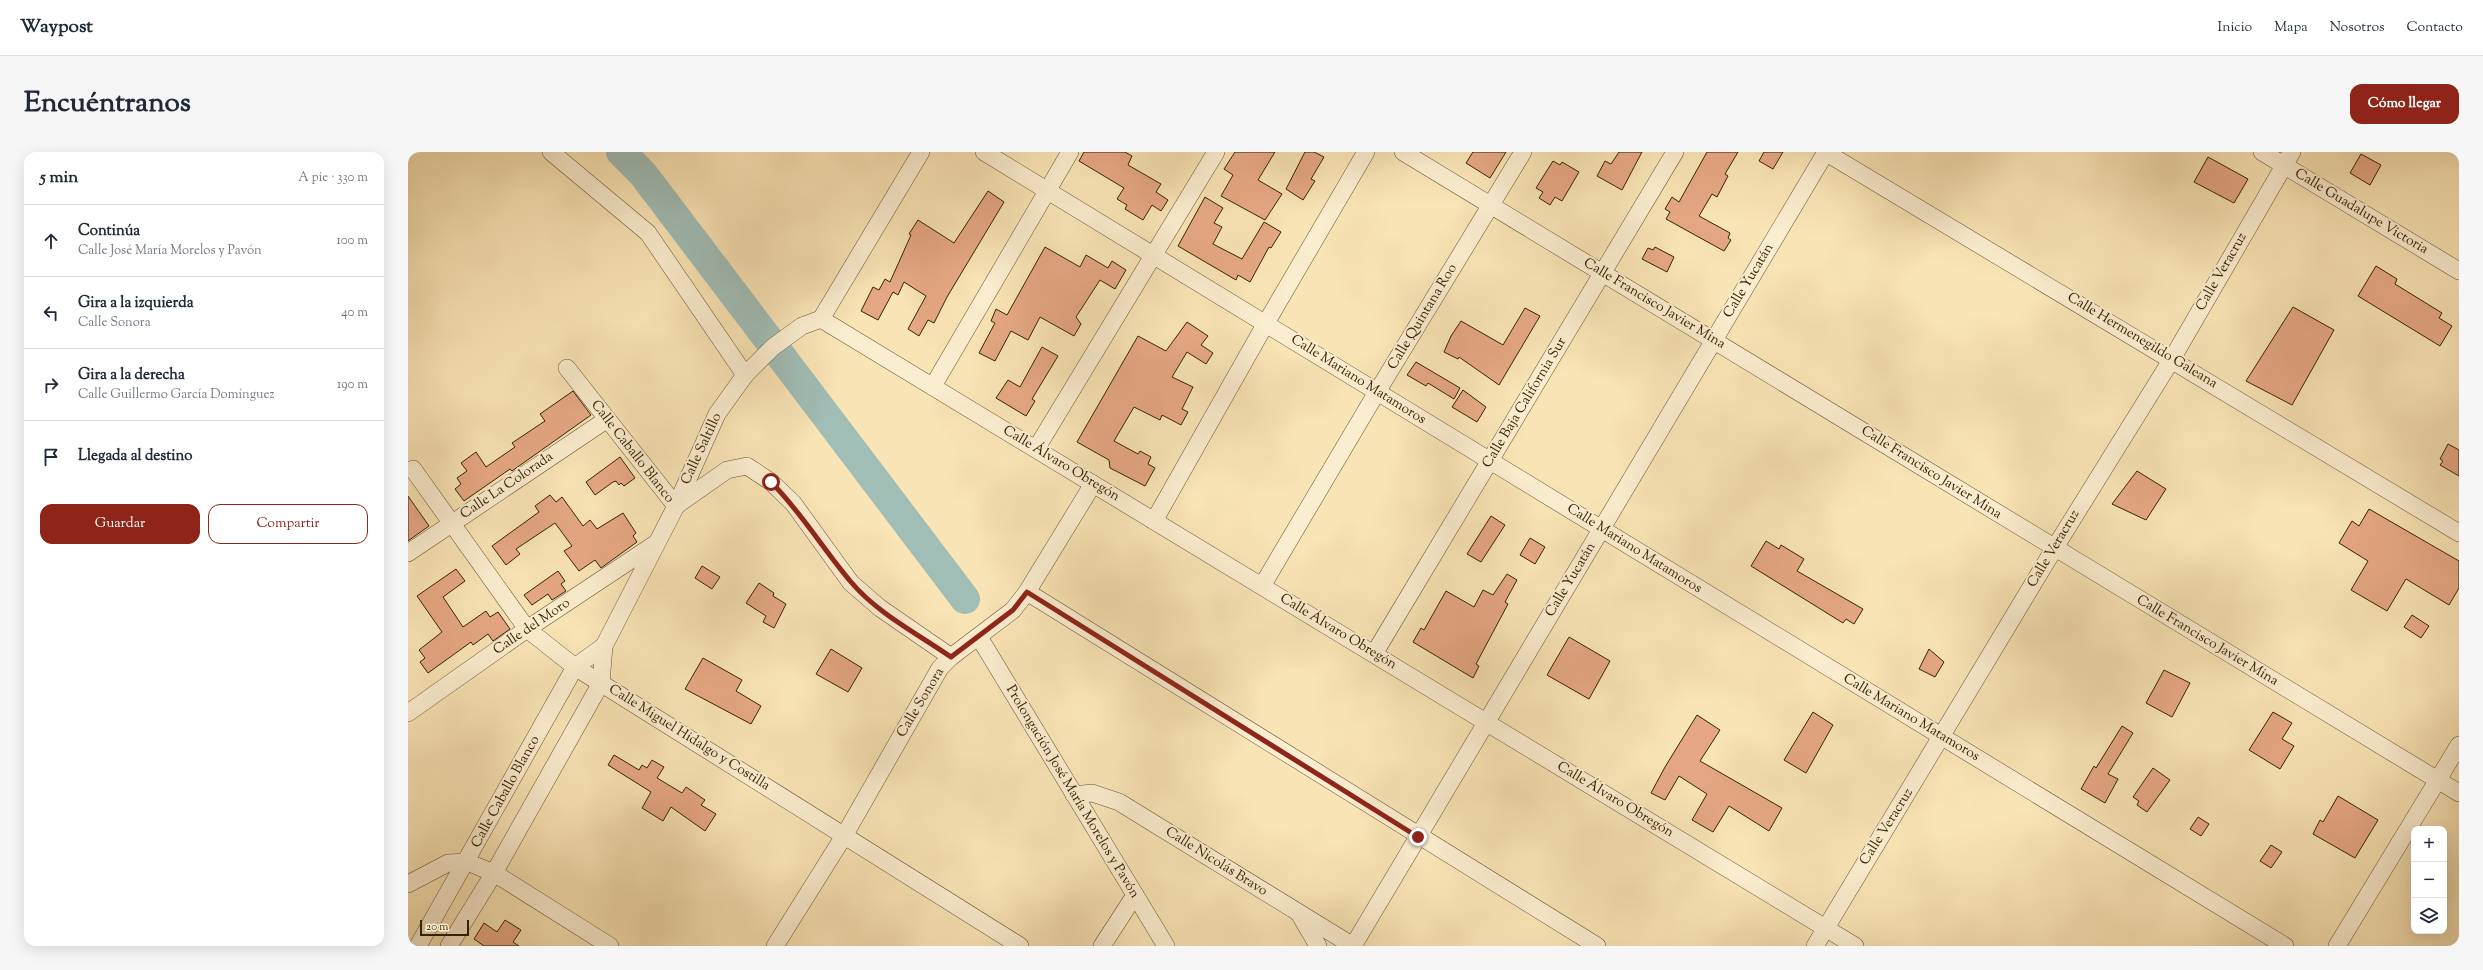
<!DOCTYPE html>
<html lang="es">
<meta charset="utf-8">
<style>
:root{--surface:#fff;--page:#f6f6f7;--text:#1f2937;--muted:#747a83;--line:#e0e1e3;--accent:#8f2418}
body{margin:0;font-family:"Sorts Mill Goudy",serif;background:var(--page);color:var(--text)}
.controls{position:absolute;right:12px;bottom:12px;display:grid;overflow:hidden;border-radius:8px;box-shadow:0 4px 16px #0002}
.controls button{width:36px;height:36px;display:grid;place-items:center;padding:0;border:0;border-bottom:1px solid var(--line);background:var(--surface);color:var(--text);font:20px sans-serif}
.scale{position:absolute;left:12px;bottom:10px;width:49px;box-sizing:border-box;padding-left:4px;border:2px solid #362202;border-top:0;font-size:11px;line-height:14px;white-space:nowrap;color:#362202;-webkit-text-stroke:3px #fbedcf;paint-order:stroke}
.stop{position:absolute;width:12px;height:12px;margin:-9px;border:3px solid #8f2418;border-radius:50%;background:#fff}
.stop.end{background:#8f2418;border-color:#fff;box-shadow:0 1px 4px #0008}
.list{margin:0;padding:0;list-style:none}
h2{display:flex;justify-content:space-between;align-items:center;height:52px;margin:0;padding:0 16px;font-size:17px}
h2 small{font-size:13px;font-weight:400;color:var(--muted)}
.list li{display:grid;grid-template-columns:26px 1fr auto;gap:12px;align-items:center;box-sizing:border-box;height:72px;padding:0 16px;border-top:1px solid var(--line)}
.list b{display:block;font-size:15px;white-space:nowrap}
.list p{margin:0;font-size:13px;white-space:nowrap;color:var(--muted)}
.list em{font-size:13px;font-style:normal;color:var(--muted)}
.actions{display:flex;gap:8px;padding:12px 16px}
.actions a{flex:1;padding:9px 0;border:1px solid var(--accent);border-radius:12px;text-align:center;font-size:14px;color:var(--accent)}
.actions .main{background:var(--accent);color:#fff}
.icon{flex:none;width:22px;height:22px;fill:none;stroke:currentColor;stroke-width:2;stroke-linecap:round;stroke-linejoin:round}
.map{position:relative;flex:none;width:2051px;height:794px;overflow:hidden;border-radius:12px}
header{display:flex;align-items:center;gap:24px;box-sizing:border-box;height:56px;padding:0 20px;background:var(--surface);border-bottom:1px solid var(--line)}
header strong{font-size:19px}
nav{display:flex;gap:22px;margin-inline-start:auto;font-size:14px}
.intro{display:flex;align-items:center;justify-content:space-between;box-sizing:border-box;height:96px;padding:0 24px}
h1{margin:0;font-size:28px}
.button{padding:10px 18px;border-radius:12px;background:var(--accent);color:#fff;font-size:14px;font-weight:700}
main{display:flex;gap:24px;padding:0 24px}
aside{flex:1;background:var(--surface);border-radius:12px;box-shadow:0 4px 16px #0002}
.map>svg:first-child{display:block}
</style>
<header>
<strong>Waypost</strong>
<nav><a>Inicio</a><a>Mapa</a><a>Nosotros</a><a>Contacto</a></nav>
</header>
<div class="intro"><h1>Encuéntranos</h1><a class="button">Cómo llegar</a></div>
<main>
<aside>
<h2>5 min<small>A pie · 330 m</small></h2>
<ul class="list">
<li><svg class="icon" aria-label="ahead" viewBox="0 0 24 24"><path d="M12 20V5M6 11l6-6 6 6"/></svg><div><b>Continúa</b><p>Calle José María Morelos y Pavón</p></div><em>100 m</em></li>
<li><svg class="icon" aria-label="left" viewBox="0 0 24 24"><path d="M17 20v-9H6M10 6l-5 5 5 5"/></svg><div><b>Gira a la izquierda</b><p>Calle Sonora</p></div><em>40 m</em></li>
<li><svg class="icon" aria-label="right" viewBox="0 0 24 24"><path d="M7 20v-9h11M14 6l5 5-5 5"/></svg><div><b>Gira a la derecha</b><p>Calle Guillermo García Domínguez</p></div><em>190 m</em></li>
<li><svg class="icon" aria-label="arrive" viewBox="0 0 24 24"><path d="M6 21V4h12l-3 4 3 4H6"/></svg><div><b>Llegada al destino</b></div></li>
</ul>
<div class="actions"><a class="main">Guardar</a><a>Compartir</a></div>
</aside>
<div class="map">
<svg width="2051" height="794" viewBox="0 0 2051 794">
<rect width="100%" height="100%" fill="#f9e4b5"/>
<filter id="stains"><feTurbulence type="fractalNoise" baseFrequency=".005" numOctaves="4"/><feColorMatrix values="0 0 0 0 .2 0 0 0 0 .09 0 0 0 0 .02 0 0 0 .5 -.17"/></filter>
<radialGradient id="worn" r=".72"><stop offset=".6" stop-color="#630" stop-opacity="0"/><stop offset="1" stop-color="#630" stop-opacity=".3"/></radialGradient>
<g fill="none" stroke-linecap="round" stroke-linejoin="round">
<path stroke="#a0bdb6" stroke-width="30" d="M213,0L235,22L557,447"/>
</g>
<g fill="#e6a884" stroke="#362202">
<path d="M676,0H717L724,4L720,13L753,32L748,40L760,48L753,59L744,53L735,68L717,57L719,53L709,47L716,36L671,9Z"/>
<path d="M827,0H867L850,28L874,42L857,68L813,44L825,23L816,17Z"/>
<path d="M897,0H906L916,5L903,27L907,29L895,48L878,37Z"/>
<path d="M1065,0H1098L1082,26L1058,11Z"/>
<path d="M1211,0H1234L1214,38L1189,24L1197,9L1203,12Z"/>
<path d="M1299,0H1330L1317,22L1320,24L1309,45L1304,42L1291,64L1322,81L1320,86L1323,88L1316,99L1258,67L1262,60L1257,57L1264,45L1271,50Z"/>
<path d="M1356,0H1375L1365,17L1351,9Z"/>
<path d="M1953,2L1973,13L1962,33L1942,21Z"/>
<path d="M1800,5L1840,27L1826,51L1786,30Z"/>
<path d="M1145,9L1152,13L1154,10L1171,20L1154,49L1147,45L1142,53L1131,46L1135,40L1128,36Z"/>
<path d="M580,39L596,50L539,145L526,171L520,168L511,184L500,177L518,144L496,130L490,143L485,140L470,168L453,159L465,135L471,138L477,127L482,130L503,83L501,82L510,68L546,91Z"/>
<path d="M797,45L815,56L806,71L814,75L805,92L834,107L856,70L873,80L863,96L861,95L842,130L830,123L828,128L770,94Z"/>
<path d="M637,95L672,115L678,103L700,116L704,109L718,118L707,137L692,128L668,165L673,172L666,184L632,165L620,188L603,179L587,209L571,201L587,171L583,169L588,157L599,163Z"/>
<path d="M1247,95L1266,105L1259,120L1234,107L1240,96L1245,98Z"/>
<path d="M1968,114L1989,127L1987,132L2034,161L2031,166L2044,174L2032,194L1950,144Z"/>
<path d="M1885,155L1926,178L1884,253L1838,229Z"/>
<path d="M1117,156L1132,164L1091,233L1051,205L1050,207L1036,200L1043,184L1053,169L1095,193Z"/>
<path d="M779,170L800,184L793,193L805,201L798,212L779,200L764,225L785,235L774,257L780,260L773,273L754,263L752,268L726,255L706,289L730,302L732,299L743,305L740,312L747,316L737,334L702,316L701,308L669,290L730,184L758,199Z"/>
<path d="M634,195L650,204L624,247L627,249L618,264L588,246L600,228L612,235Z"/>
<path d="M1008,210L1052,236L1046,247L1020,231L1018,234L999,223Z"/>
<path d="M1055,238L1078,255L1069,270L1044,255Z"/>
<path d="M165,239L183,263L104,319L102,317L56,349L47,337L53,332L49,326L59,319L53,311L68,300L78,315L107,295L104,291L137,269L132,262Z"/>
<path d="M2040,292L2051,298V324L2032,313L2035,309L2032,307Z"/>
<path d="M212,305L227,326L216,334L213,331L211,333L208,329L205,330L187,343L178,330Z"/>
<path d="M1729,319L1758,337L1738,368L1704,352Z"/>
<path d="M142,343L148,350L154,345L175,374L182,368L189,377L215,361L228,381L225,384L229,390L193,416L187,408L171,419L156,399L164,394L147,371L108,397L112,402L98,413L84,394L131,360L127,354Z"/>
<path d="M0,344L21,374L0,389Z"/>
<path d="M1961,357L2051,409V436L2041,453L1998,427L1979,459L1943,438L1960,409L1931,391L1944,369L1951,374Z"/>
<path d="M1083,364L1097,373L1073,410L1059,402Z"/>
<path d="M1122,386L1137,395L1127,412L1112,403Z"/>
<path d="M1358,389L1371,397L1373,393L1396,407L1389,419L1455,457L1446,472L1438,467L1435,471L1343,414Z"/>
<path d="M294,414L312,425L304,437L287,426Z"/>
<path d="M48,417L57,429L35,445L55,475L78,459L82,465L90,460L102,477L85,489L80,482L65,493L63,490L20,521L12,510L17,506L11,498L34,480L9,444Z"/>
<path d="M150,419L157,429L153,432L158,439L144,448L140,442L124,453L116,443Z"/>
<path d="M1099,422L1109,428L1097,450L1100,452L1068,512L1071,514L1065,526L1005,490L1013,476L1016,478L1038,439L1066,455L1075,438L1085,443Z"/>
<path d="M351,431L366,441L365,444L378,452L366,476L355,470L358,464L338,451Z"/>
<path d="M2004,463L2021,474L2013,486L1996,475Z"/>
<path d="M1161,485L1202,509L1181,547L1139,523Z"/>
<path d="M423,497L454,516L440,540L408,522Z"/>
<path d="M1521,497L1536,510L1527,525L1511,517Z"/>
<path d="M295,506L334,528L328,539L353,554L343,572L277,537Z"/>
<path d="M1756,518L1782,531L1764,565L1738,551Z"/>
<path d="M1405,560L1425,573L1398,621L1376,608Z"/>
<path d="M1865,560L1884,571L1874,587L1886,594L1872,617L1841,598Z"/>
<path d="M1289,563L1312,578L1292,609L1374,656L1361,679L1321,654L1305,680L1284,668L1299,642L1271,624L1257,648L1243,641L1257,615Z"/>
<path d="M1714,574L1725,581L1700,622L1710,627L1697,651L1673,637L1686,614L1688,616Z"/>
<path d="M206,603L231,618L234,613L239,616L244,608L256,615L249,626L274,641L278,635L297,648L293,653L308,662L297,679L263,655L255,669L234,656L243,640L200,613Z"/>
<path d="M1745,616L1762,628L1739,660L1729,653L1731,649L1725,645Z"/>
<path d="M1930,644L1970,668L1947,706L1905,682L1912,668L1915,670Z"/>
<path d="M1790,665L1801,672L1793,684L1782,677Z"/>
<path d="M1863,693L1874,700L1863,716L1852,709Z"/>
<path d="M97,768L113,778L105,790L111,794H76L66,787L76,771L89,780Z"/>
</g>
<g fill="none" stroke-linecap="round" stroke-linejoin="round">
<defs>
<g id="minor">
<path d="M143,0L240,81L337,223"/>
<path d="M576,0L1877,794"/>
<path d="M995,0L2051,641"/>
<path d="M1417,0L2051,381"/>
<path d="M1854,0L2051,119"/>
<path d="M413,167L1447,794"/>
<path d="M413,167L513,0"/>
<path d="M159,216L268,354"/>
<path d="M525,234L662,0"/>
<path d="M628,297L808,0"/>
<path d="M5,317L119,477L167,515L612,794"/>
<path d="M269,353L319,318L339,314L363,330L385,351L443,431L472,456L543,505"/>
<path d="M746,369L858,171L958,0"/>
<path d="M0,401L198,268"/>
<path d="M854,434L969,240L1115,0"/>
<path d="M619,440L1189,794"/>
<path d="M571,485L758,794"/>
<path d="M966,502L1267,0"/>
<path d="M0,561L119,477L247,392"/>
<path d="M666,643L684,641L711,650L945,794L1418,0"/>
<path d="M0,732L40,711L59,710L86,721L202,794"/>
<path d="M892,763L910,794"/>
<path d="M10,794L167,515L196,494"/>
<path d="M41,794L86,721L193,531L196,494L268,354L309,262L337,223L365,195L394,174L413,167"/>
<path d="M367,794L436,684L532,516L543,505L605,458L619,440L685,332"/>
<path d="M694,794L727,743"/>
<path d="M1407,794L1646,397L1764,207L1884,0"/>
<path d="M1929,794L2051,593"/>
</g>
</defs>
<use href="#minor" stroke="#67522f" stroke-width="18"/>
<use href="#minor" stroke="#fbedcf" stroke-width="17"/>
</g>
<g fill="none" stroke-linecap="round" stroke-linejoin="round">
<path stroke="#8f2418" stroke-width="5" d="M363,330C393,360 415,397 443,430C469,461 510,482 543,505L605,458L619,440L1010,685"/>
</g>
<g text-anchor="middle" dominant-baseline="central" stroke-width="4" stroke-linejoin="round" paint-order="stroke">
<g font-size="14" fill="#362202" stroke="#fbedcf">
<text transform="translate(1953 60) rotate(31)">Calle Guadalupe Victoria</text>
<text transform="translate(1814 120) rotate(-60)">Calle Veracruz</text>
<text transform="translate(1341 129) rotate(-59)">Calle Yucatán</text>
<text transform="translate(1246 152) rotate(31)">Calle Francisco Javier Mina</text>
<text transform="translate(1015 165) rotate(-59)">Calle Quintana Roo</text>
<text transform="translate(1734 189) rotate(31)">Calle Hermenegildo Galeana</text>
<text transform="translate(950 228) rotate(32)">Calle Mariano Matamoros</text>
<text transform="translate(1117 251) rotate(-59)">Calle Baja California Sur</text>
<text transform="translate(294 297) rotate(-65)">Calle Saltillo</text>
<text transform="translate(224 300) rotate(52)">Calle Caballo Blanco</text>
<text transform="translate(653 312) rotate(31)">Calle Álvaro Obregón</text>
<text transform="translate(1523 321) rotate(32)">Calle Francisco Javier Mina</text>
<text transform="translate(99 334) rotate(-34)">Calle La Colorada</text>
<text transform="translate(1226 397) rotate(32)">Calle Mariano Matamoros</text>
<text transform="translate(1646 397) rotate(-59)">Calle Veracruz</text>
<text transform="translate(1163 428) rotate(-59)">Calle Yucatán</text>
<text transform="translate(124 475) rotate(-34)">Calle del Moro</text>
<text transform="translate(930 480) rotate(31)">Calle Álvaro Obregón</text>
<text transform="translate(1799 489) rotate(31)">Calle Francisco Javier Mina</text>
<text transform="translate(513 551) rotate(-59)">Calle Sonora</text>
<text transform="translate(1503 566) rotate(31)">Calle Mariano Matamoros</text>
<text transform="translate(281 586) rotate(32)">Calle Miguel Hidalgo y Costilla</text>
<text transform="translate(98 640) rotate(-61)">Calle Caballo Blanco</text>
<text transform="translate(664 640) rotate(59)">Prolongación José María Morelos y Pavón</text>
<text transform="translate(1207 648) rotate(31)">Calle Álvaro Obregón</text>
<text transform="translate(1479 675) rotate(-58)">Calle Veracruz</text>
<text transform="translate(808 710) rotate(32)">Calle Nicolás Bravo</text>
</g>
</g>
<rect width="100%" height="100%" filter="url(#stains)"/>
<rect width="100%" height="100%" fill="url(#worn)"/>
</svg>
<div class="controls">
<button>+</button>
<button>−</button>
<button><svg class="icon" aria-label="layers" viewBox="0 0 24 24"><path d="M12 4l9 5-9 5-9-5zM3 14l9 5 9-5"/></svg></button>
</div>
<div class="scale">20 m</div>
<div class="stop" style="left:363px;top:330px"></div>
<div class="stop end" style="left:1010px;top:685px"></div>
</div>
</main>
